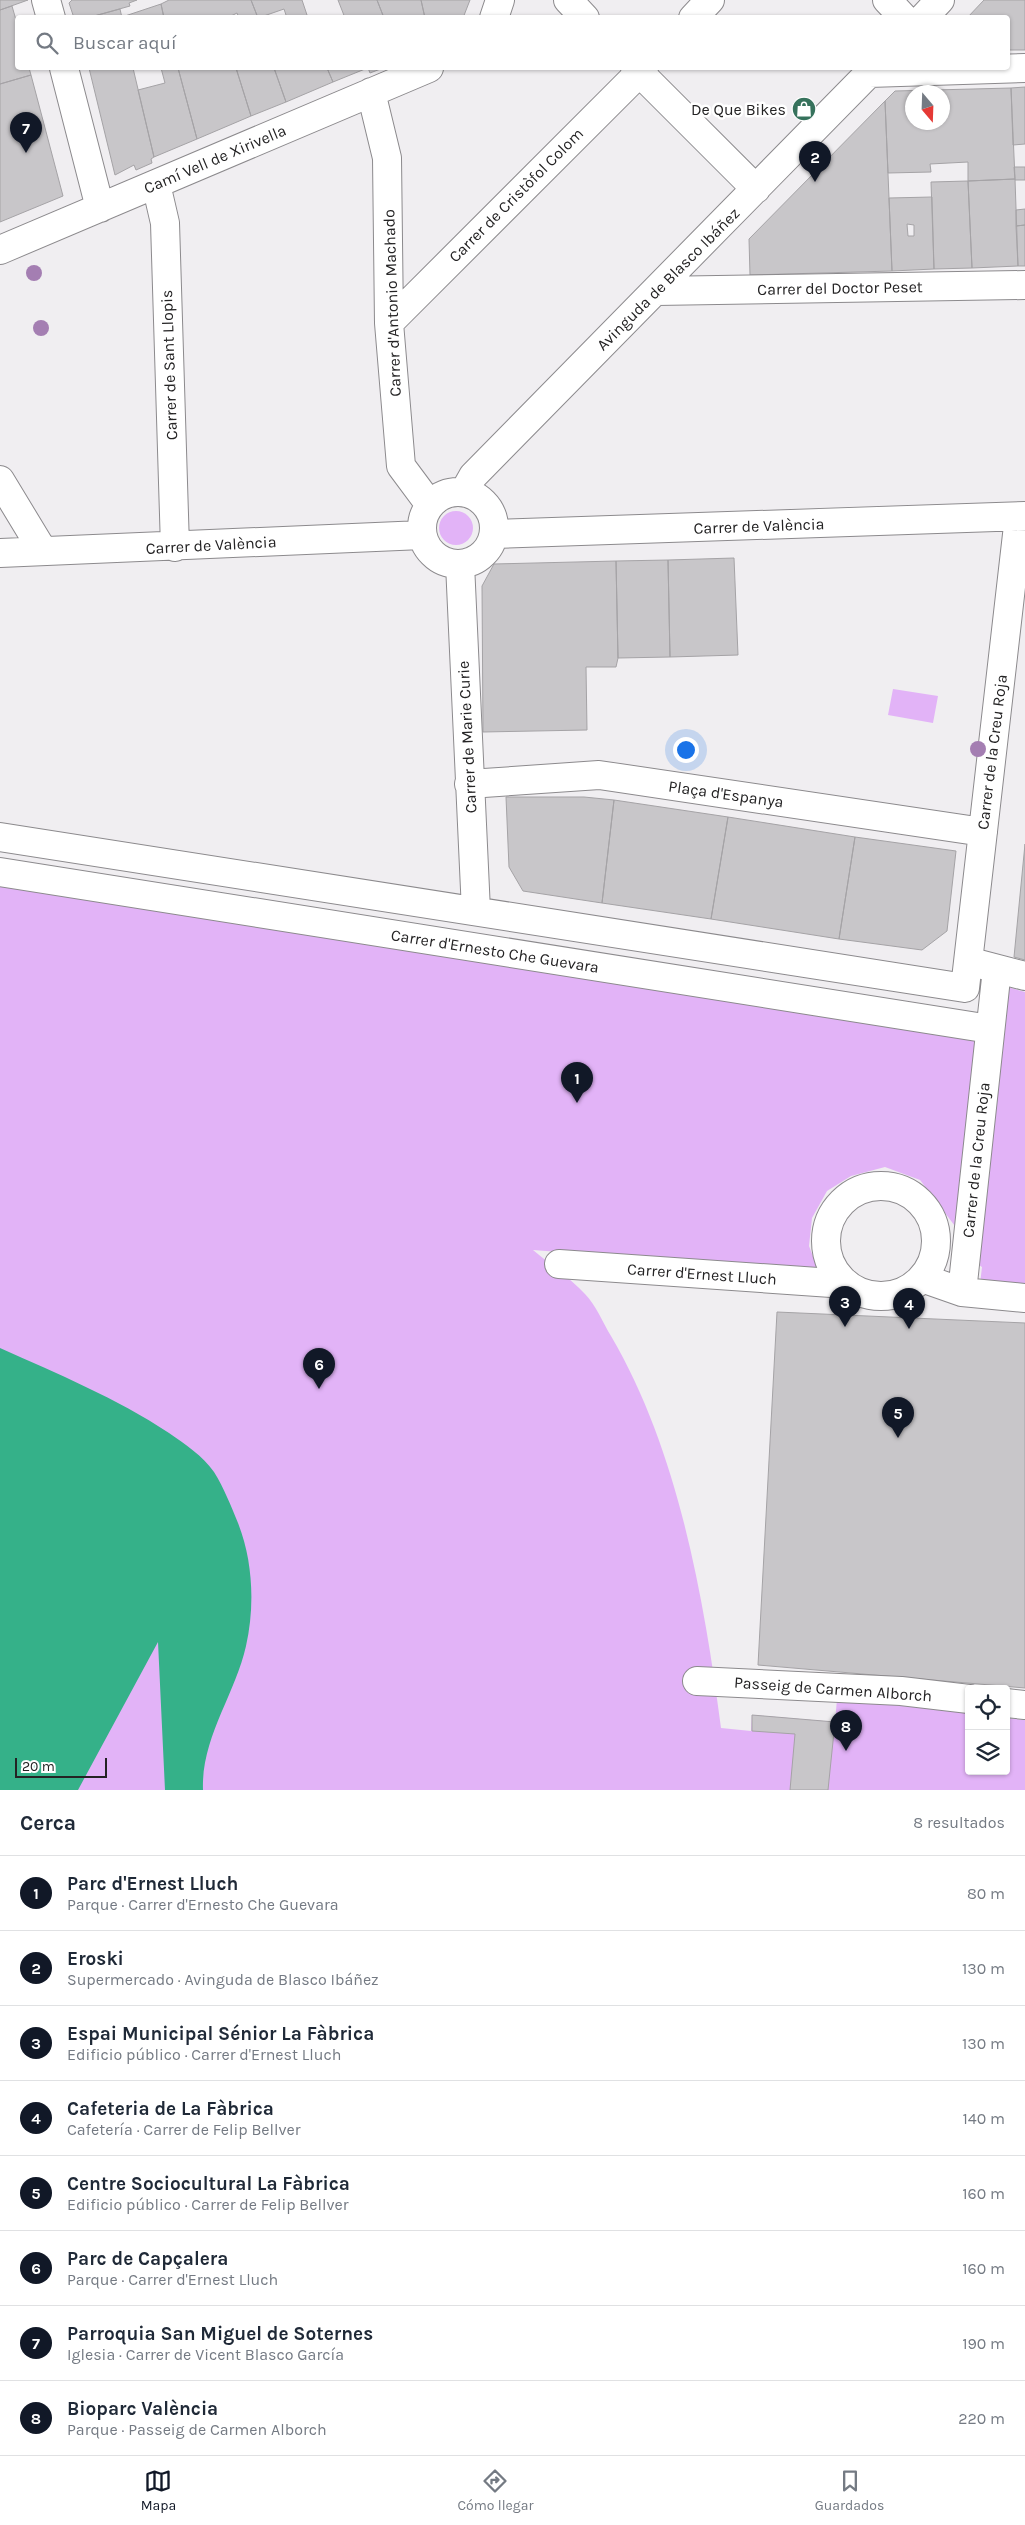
<!DOCTYPE html>
<html lang="es">
<head>
<meta charset="utf-8">
<style>
	body { margin:0; font-family:Karla,sans-serif; background:#f2f2f3; color:#1f2937 }
	.controls { position:absolute; right:15px; bottom:15px; display:grid; overflow:hidden; border-radius:5px; box-shadow:0 1px 4px #0004 }
	.controls button { width:45px; height:45px; display:grid; place-items:center; padding:0; border:0; border-bottom:1px solid #e0e1e3; background:#fff; color:#1f2937; font:25px sans-serif }
	.compass { position:absolute; left:905px; top:85px; width:45px; height:45px; border-radius:50%; background:#fff; box-shadow:0 1px 4px #0004; rotate:161deg }
	.scale { position:absolute; left:15px; bottom:12px; width:92px; box-sizing:border-box; padding-left:5px; border:2px solid #242324; border-top:0; font-size:14px; line-height:18px; white-space:nowrap; color:#242324; -webkit-text-stroke:4px #fff; paint-order:stroke }
	.you { position:absolute; left:685px; top:749px; width:18px; height:18px; margin:-12px; border:4px solid #fff; border-radius:50%; background:#1a73e8; box-shadow:0 0 0 8px #1a73e833 }
	.badge { display:grid; place-items:center; width:32px; height:32px; border-radius:50%; background:#111827; color:#fff; font-size:16px; font-weight:700 }
	.pin { position:absolute; translate:-50% -41px; filter:drop-shadow(0 1px 2px #0008) }
	.pin::after { content:''; position:absolute; top:26px; width:18px; height:15px; background:inherit; clip-path:polygon(0 0,100% 0,50% 100%) }
	.list { margin:0; padding:0; list-style:none }
	h2 { display:flex; justify-content:space-between; align-items:center; height:65px; margin:0; padding:0 20px; font-size:21px }
	h2 small { font-size:16px; font-weight:400; color:#747a83 }
	.list li { display:grid; grid-template-columns:32px 1fr auto; gap:15px; align-items:center; box-sizing:border-box; height:75px; padding:0 20px; border-top:1px solid #e0e1e3 }
	.list b { display:block; font-size:19px; white-space:nowrap }
	.list p { margin:0; font-size:16px; white-space:nowrap; color:#747a83 }
	.list em { font-size:16px; font-style:normal; color:#747a83 }
	.icon { flex:none; width:28px; height:28px; fill:none; stroke:currentColor; stroke-width:2; stroke-linecap:round; stroke-linejoin:round }
	.map { position:relative; flex:none; width:1025px; height:1790px; overflow:hidden }
	.search { position:absolute; background:#fff; box-shadow:0 1px 4px #0004; left:15px; right:15px; top:15px; height:55px; display:flex; align-items:center; gap:12px; box-sizing:border-box; padding:0 18px; border-radius:5px; color:#747a83; font-size:19px }
	.sheet { height:665px; background:#fff }
	nav { display:flex; justify-content:space-around; align-items:center; box-sizing:border-box; height:70px; border-top:1px solid #e0e1e3; background:#fff; font-size:14px; color:#747a83 }
	nav a { display:grid; justify-items:center; gap:2px }
	nav .on { color:#111827 }
	.map>svg:first-child { display:block }
	.green { fill:#e2b3f7 }
	.water { fill:#35b189 }
	.building { fill:#c8c6c9; stroke:#a5a3a6; fill-rule:evenodd }
	.lines { fill:none; stroke-linecap:round; stroke-linejoin:round }
	.minor-casing { stroke:#8c8a8d; stroke-width:30 }
	.minor { stroke:#fff; stroke-width:28 }
	.tree { fill:#a47eb2 }
	.labels { text-anchor:middle; dominant-baseline:central; stroke-width:5; stroke-linejoin:round; paint-order:stroke }
	.poi-label { font-size:16px; fill:#242324; stroke:#fff; text-anchor:end }
	.street-label { font-size:16px; fill:#242324; stroke:#fff }
</style>
</head>
<body>
<div class="map">
<svg width="1025" height="1790" viewBox="0 0 1025 1790">
	<rect width="100%" height="100%" fill="#f0eef1"/>
	<path class="green" d="M439 528a17 17 0 1 1 34 0a17 17 0 1 1-34 0Z
		M893 689 938 696 933 723 888 715Z
		M0 881 981 1037 961 1234 920 1180 885 1167 851 1176 827 1191 812 1218 809 1246 819 1272 533 1250C550 1264 570 1278 585 1294 596 1305 603 1323 611 1336 678 1450 704 1598 721 1728L751 1731 752 1715 835 1722 837 1699 969 1713V1771H1006V1718L1025 1720V1790H0Z
		M1004 986 1025 992V1288L980 1284 982 1267 977 1264Z"/>
	<path class="water" d="M0 1348C58 1374 116 1398 169 1433 185 1444 203 1456 214 1472 224 1488 231 1506 238 1523 253 1561 255 1606 246 1646 235 1695 201 1738 203 1790H165L158 1642 78 1790H0Z"/>
	<path class="building" d="M0 0H28L0 10Z
		M72 0H137L129 3 130 6 87 18H74L69 3Z
		M169 0H251L258 18H239L237 13 227 18H164L161 4Z
		M251 0H302L308 18H287L284 9 258 18Z
		M338 0H377L384 18H345Z
		M377 0H421L425 18H384Z
		M421 0H470L463 18H425Z
		M984 0H1025V50H1008V18H967Z
		M161 4 164 18H122V17Z
		M12 6 18 27V68H29L31 75 0 84V10Z
		M120 9 122 18H87Z
		M89 68H133L154 157 151 159 152 163 136 170 134 165 115 175Z
		M161 68H178L197 139 154 157 138 90 165 83Z
		M178 68H236L251 116 197 139Z
		M236 68H274L286 102 251 116Z
		M274 68H327L333 82 286 102Z
		M327 68H364L365 69 333 82Z
		M364 68H383L370 73 368 68Z
		M31 75 63 196 0 222V84Z
		M1025 87V144L1013 145 1011 88Z
		M1011 88 1015 179 968 181V162L930 164 931 172 888 173 885 101 895 91ZM912 92H942V122H912Z
		M885 101 892 271 750 275 749 239Z
		M1014 167H1025V180H1015Z
		M1015 179 1018 266 972 268 968 181Z
		M968 181 972 268 934 269 931 182Z
		M932 197 934 269 892 271 889 198ZM907 224 914 225V236H908Z
		M1025 209V225L1016 226V210Z
		M1025 225V266H1018L1016 226Z
		M734 558 738 655 670 657 668 560Z
		M668 560 670 657 618 658 616 561Z
		M616 561 618 658 616 667H586L587 730 483 732 482 586 494 564Z
		M506 797H584L614 800 602 903 523 891 509 867Z
		M614 800 728 817 711 919 602 903Z
		M728 817 855 837 839 939 711 919Z
		M855 837 956 851 947 931 922 950 839 939Z
		M1025 844V960L1014 957Z
		M777 1312 1025 1323V1688L758 1665Z
		M752 1715 835 1722 828 1790H790L795 1734 752 1731Z"/>
	<g class="lines">
		<g class="minor-casing">
			<path id="minor" d="M46 0 51 18
				M568 0 585 18
				M887 0 904 18
				M494 18 500 0
				M693 18 710 0
				M923 18 940 0
				M64 68 100 208
				M635 68 756 189
				M869 73 1025 68
				M371 92 387 158 389 323 401 466 430 505
				M156 184 165 223 175 547
				M0 250 429 68
				M656 291 1025 285
				M389 323 644 68
				M0 480 43 551
				M464 492 473 476 874 68
				M422 528a36 36 0 1 1 72 0a36 36 0 1 1-72 0Z
				M494 534 1025 516
				M0 553 422 535
				M460 564 476 911
				M469 784 599 775 983 832
				M0 837 965 988 1019 517
				M0 872 990 1029
				M979 964 1025 976
				M826 1241a55 55 0 1 1 110 0a55 55 0 1 1-110 0Z
				M559 1264 846 1284
				M922 1278 962 1292 1025 1298
				M962 1292 997 969
				M697 1681 901 1691 969 1699
				M1006 1703 1025 1705"/>
		</g>
		<use href="#minor" class="minor"/>
	</g>
	<g class="tree">
		<circle cx="34" cy="273" r="8"/>
		<circle cx="41" cy="328" r="8"/>
		<circle cx="978" cy="749" r="8"/>
	</g>
	<defs>
		<g id="shop-disc" transform="scale(1.25)"><circle r="9.5" fill="#36725c" stroke="#fff"/><path d="M-5-2.5h2.3a2.7 3.5 0 0 1 5.4 0H5L5.5 6h-11ZM-1.5-2.5h3a1.5 2.3 0 0 0-3 0Z" fill="#fff"/></g>
	</defs>
	<g fill-rule="evenodd">
		<use href="#shop-disc" x="804" y="109"/>
	</g>
	<g class="labels">
		<g class="poi-label">
			<text x="786" y="109">De Que Bikes</text>
		</g>
		<g class="street-label">
			<text transform="translate(215 159) rotate(-23)">Camí Vell de Xirivella</text>
			<text transform="translate(516 195) rotate(-45)">Carrer de Cristòfol Colom</text>
			<text transform="translate(668 279) rotate(-45)">Avinguda de Blasco Ibáñez</text>
			<text transform="translate(840 288) rotate(-1)">Carrer del Doctor Peset</text>
			<text transform="translate(392 303) rotate(-92)">Carrer d'Antonio Machado</text>
			<text transform="translate(169 365) rotate(-92)">Carrer de Sant Llopis</text>
			<text transform="translate(759 526) rotate(-2)">Carrer de València</text>
			<text transform="translate(211 545) rotate(-3)">Carrer de València</text>
			<text transform="translate(467 737) rotate(-93)">Carrer de Marie Curie</text>
			<text transform="translate(992 752) rotate(-83)">Carrer de la Creu Roja</text>
			<text transform="translate(726 794) rotate(8)">Plaça d'Espanya</text>
			<text transform="translate(495 951) rotate(9)">Carrer d'Ernesto Che Guevara</text>
			<text transform="translate(976 1160) rotate(-84)">Carrer de la Creu Roja</text>
			<text transform="translate(702 1274) rotate(4)">Carrer d'Ernest Lluch</text>
			<text transform="translate(833 1689) rotate(4)">Passeig de Carmen Alborch</text>
		</g>
	</g>
</svg>
<div class="controls">
<button><svg class="icon" aria-label="locate" viewBox="0 0 24 24"><circle cx="12" cy="12" r="6"/><path d="M12 2v4M12 18v4M2 12h4M18 12h4"/></svg></button>
<button><svg class="icon" aria-label="layers" viewBox="0 0 24 24"><path d="M12 4l9 5-9 5-9-5zM3 14l9 5 9-5"/></svg></button>
</div>
<svg class="compass" viewBox="-18 -18 36 36"><path d="M0-13l5 13h-10z" fill="#e53935"/><path d="M0 13l5-13h-10z" fill="#747a83"/></svg>
<div class="scale">20 m</div>
<div class="you"></div>
<div class="pin badge" style="left:577px;top:1103px">1</div>
<div class="pin badge" style="left:815px;top:182px">2</div>
<div class="pin badge" style="left:845px;top:1327px">3</div>
<div class="pin badge" style="left:909px;top:1329px">4</div>
<div class="pin badge" style="left:898px;top:1438px">5</div>
<div class="pin badge" style="left:319px;top:1389px">6</div>
<div class="pin badge" style="left:26px;top:153px">7</div>
<div class="pin badge" style="left:846px;top:1751px">8</div>
<div class="search"><svg class="icon" aria-label="search" viewBox="0 0 24 24"><circle cx="10" cy="10" r="6"/><path d="M15 15l6 6"/></svg>Buscar aquí</div>
</div>
<section class="sheet">
<h2>Cerca<small>8 resultados</small></h2>
<ul class="list">
<li><span class="badge">1</span><div><b>Parc d'Ernest Lluch</b><p>Parque · Carrer d'Ernesto Che Guevara</p></div><em>80 m</em></li>
<li><span class="badge">2</span><div><b>Eroski</b><p>Supermercado · Avinguda de Blasco Ibáñez</p></div><em>130 m</em></li>
<li><span class="badge">3</span><div><b>Espai Municipal Sénior La Fàbrica</b><p>Edificio público · Carrer d'Ernest Lluch</p></div><em>130 m</em></li>
<li><span class="badge">4</span><div><b>Cafeteria de La Fàbrica</b><p>Cafetería · Carrer de Felip Bellver</p></div><em>140 m</em></li>
<li><span class="badge">5</span><div><b>Centre Sociocultural La Fàbrica</b><p>Edificio público · Carrer de Felip Bellver</p></div><em>160 m</em></li>
<li><span class="badge">6</span><div><b>Parc de Capçalera</b><p>Parque · Carrer d'Ernest Lluch</p></div><em>160 m</em></li>
<li><span class="badge">7</span><div><b>Parroquia San Miguel de Soternes</b><p>Iglesia · Carrer de Vicent Blasco García</p></div><em>190 m</em></li>
<li><span class="badge">8</span><div><b>Bioparc València</b><p>Parque · Passeig de Carmen Alborch</p></div><em>220 m</em></li>
</ul>
</section>
<nav>
<a class="on"><svg class="icon" aria-label="map" viewBox="0 0 24 24"><path d="M3 6l6-2 6 2 6-2v14l-6 2-6-2-6 2zM9 4v14M15 6v14"/></svg>Mapa</a>
<a><svg class="icon" aria-label="directions" viewBox="0 0 24 24"><path d="M12 3l9 9-9 9-9-9zM9 14v-3h6M13 9l2 2-2 2"/></svg>Cómo llegar</a>
<a><svg class="icon" aria-label="saved" viewBox="0 0 24 24"><path d="M7 4h10v16l-5-4-5 4z"/></svg>Guardados</a>
</nav>
</body>
</html>
